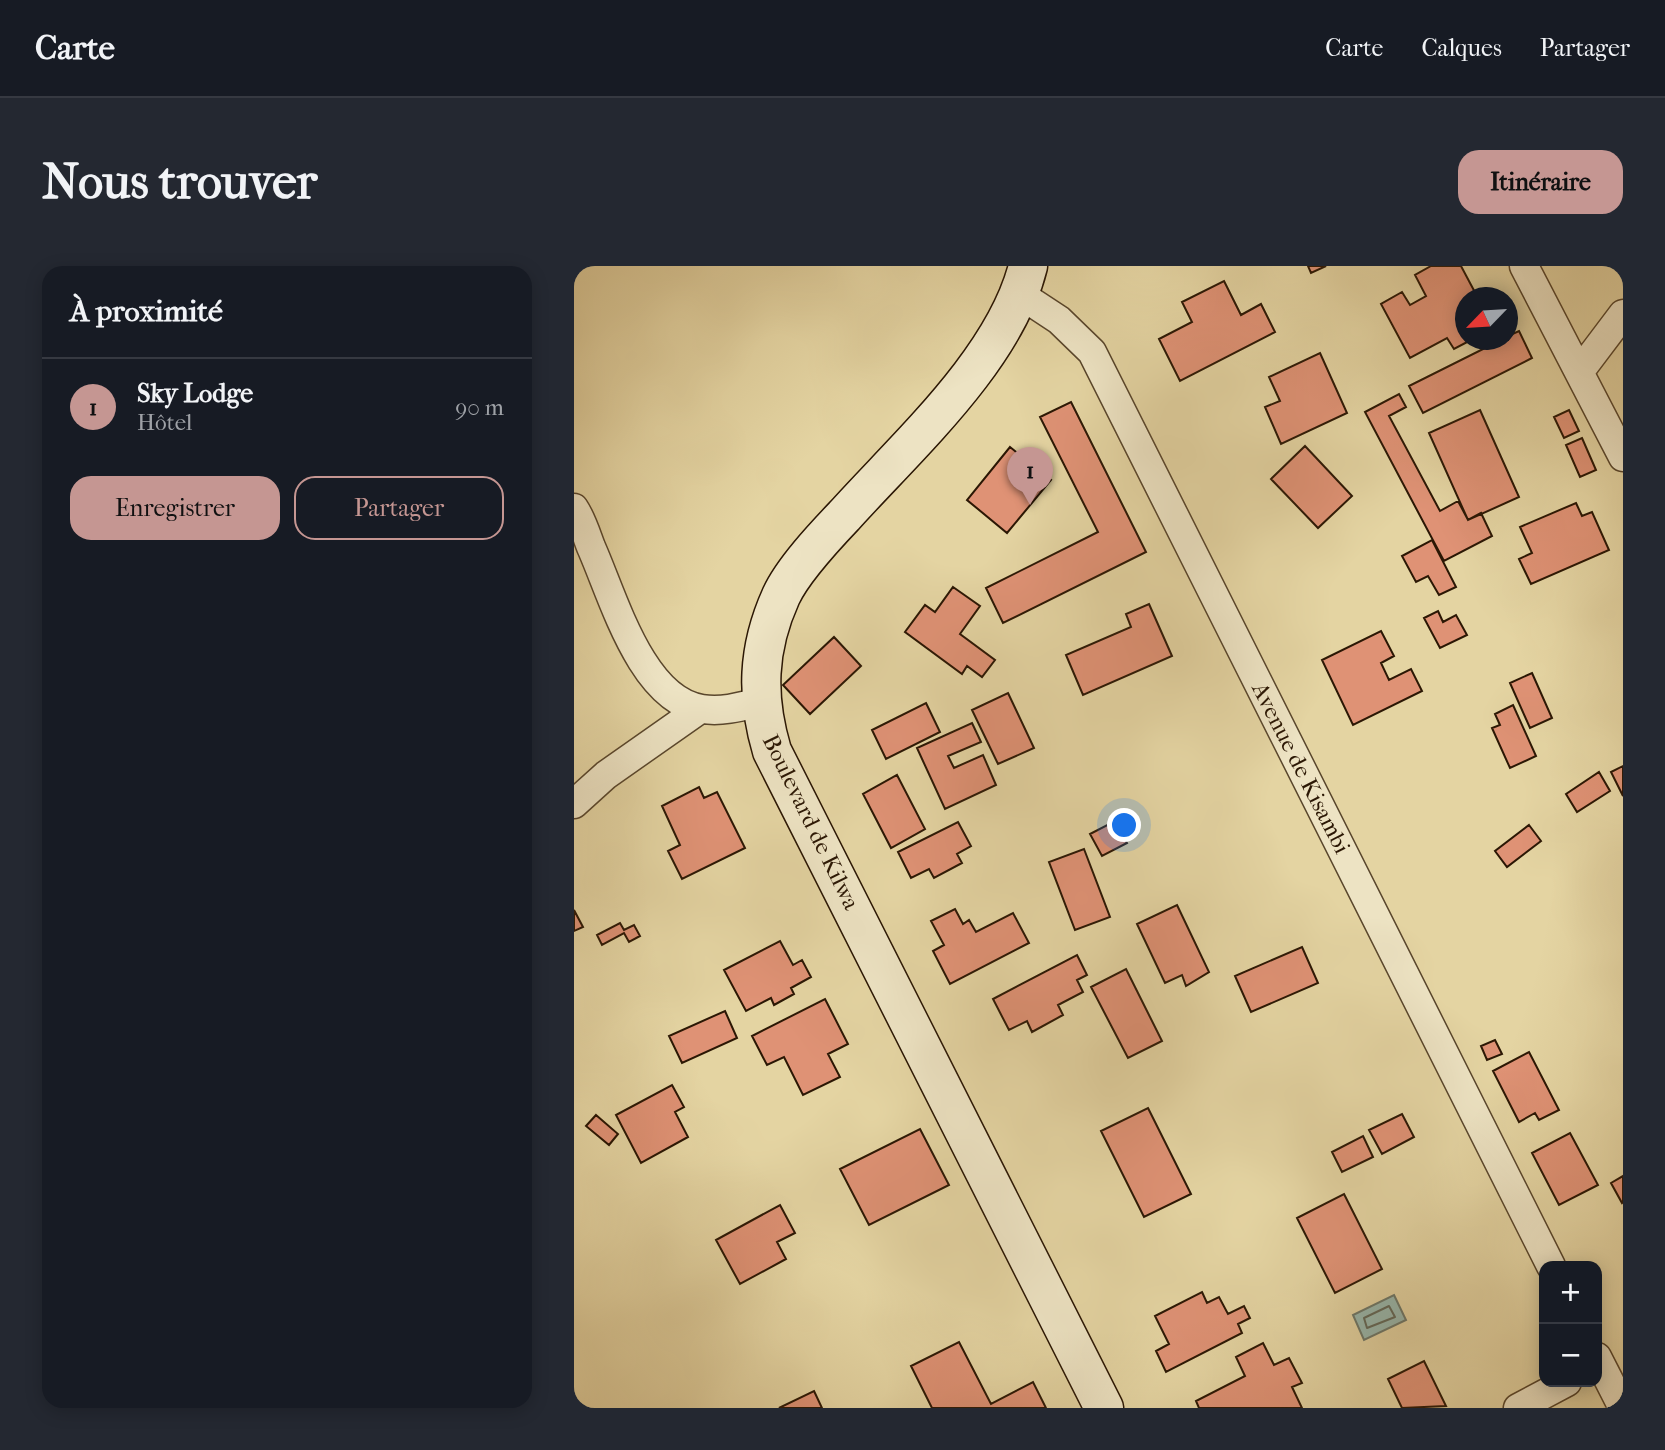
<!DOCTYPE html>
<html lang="fr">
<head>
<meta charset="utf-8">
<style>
	body { margin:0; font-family:"IM FELL French Canon",serif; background:#242831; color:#f1f3f6 }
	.controls { position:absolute; right:21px; bottom:21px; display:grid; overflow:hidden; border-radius:14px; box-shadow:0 4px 18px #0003 }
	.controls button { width:63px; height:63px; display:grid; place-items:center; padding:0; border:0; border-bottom:2px solid #363941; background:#171b24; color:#f1f3f6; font:35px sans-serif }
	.compass { position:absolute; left:881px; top:21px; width:63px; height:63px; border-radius:50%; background:#171b24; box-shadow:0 4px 18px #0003; rotate:245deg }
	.you { position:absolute; left:551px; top:560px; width:24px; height:24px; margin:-18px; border:5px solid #fff; border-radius:50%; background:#1a73e8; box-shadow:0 0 0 10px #1a73e833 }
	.badge { display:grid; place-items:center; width:46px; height:46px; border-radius:50%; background:#c59692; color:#111; font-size:23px; font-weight:700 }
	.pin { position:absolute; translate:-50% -58px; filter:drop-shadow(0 2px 4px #0008) }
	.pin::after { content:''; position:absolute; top:37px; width:24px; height:21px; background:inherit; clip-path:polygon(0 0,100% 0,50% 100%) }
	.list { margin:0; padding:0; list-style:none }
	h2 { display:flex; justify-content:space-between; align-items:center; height:91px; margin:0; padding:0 28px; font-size:30px }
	h2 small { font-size:23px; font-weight:400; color:#9ea1a6 }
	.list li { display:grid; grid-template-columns:46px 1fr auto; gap:21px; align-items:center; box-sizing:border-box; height:98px; padding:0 28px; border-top:2px solid #363941 }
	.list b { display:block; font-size:26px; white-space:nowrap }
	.list p { margin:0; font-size:23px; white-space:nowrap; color:#9ea1a6 }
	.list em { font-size:23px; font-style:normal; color:#9ea1a6 }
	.actions { display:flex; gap:14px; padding:21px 28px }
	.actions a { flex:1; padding:16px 0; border:2px solid #c59692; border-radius:21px; text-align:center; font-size:24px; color:#c59692 }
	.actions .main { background:#c59692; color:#111 }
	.map { position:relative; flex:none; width:1049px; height:1142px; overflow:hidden; border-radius:21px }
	header { display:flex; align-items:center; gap:42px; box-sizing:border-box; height:98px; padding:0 35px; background:#171b24; border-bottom:2px solid #363941 }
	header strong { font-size:33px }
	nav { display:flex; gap:38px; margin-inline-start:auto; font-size:24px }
	.intro { display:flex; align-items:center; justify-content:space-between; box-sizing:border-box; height:168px; padding:0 42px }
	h1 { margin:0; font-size:49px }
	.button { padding:18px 32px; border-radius:21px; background:#c59692; color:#111; font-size:24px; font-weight:700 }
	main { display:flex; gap:42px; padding:0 42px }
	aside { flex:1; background:#171b24; border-radius:21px; box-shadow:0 4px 18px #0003 }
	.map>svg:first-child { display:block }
	.water { fill:#97b7ad; stroke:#6c7769; stroke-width:2 }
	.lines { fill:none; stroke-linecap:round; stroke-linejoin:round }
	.shore { stroke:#616758; stroke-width:2 }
	.building { fill:#df9275; stroke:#2b1704; stroke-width:2 }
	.street-casing { stroke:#59462c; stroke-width:31 }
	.secondary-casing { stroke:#2b1704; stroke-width:41 }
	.street { stroke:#ede3c3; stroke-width:28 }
	.secondary { stroke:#ede3c3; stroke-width:38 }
	.labels { text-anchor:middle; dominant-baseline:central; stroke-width:7; stroke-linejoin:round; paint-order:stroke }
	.street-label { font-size:23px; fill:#2b1704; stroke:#ede3c3 }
</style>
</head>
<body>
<header>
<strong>Carte</strong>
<nav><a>Carte</a><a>Calques</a><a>Partager</a></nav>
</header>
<div class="intro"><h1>Nous trouver</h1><a class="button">Itinéraire</a></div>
<main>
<aside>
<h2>À proximité<small></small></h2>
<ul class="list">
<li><span class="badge">1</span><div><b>Sky Lodge</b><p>Hôtel</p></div><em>90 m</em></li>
</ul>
<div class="actions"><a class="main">Enregistrer</a><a>Partager</a></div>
</aside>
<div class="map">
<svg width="1049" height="1142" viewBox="0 0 1049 1142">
	<rect width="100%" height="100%" fill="#e4d4a2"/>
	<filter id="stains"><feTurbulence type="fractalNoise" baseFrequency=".00286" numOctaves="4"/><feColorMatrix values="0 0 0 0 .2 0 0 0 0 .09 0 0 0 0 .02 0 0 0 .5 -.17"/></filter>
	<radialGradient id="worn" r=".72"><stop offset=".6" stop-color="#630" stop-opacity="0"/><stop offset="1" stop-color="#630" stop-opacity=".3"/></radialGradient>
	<path class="water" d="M820 1029 832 1054 790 1074 779 1049Z"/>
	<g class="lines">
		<path class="shore" d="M815 1040 821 1051 793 1062 790 1052Z"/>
	</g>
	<path class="building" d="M734 0H752L737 7Z
		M857 0H887L904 32H892V74H897L880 83 873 72 836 92 807 38 828 26 836 39 852 30 841 9Z
		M650 15 667 49 687 38 701 66 606 115 585 73 618 56 608 36Z
		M945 65 958 92 849 147 835 120 927 74H934V70Z
		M746 87 773 147 707 178 691 141 706 135 695 111Z
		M825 128 832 141 815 150 866 245 884 235 894 254 907 247 918 270 870 295 791 146Z
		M497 136 572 286 429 357 412 322 524 266 466 151Z
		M906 144 945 231 894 254 855 167Z
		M995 144 1005 165 990 172 980 151Z
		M1008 172 1022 204 1006 211 992 179Z
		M731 180 778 230 744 262 697 213Z
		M436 181 477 214 433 267 393 234Z
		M1002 237 1008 250 1018 246 1035 284 957 318 945 293 958 287 946 261Z
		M858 274 882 321 865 329 854 310 842 316 828 290Z
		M379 321 406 340 386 368 421 394 408 411 393 400 388 408 331 366 351 339 361 346Z
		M575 338 598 390 509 429 492 389 557 361 552 348Z
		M864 345 869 356 882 349 893 369 866 382 850 352Z
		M807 365 820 390 807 397 815 414 837 403 848 425 779 459 748 394Z
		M260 371 287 400 236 448 209 419Z
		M958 407 978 452 956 462 936 417Z
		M434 427 460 482 424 498 398 444Z
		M352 437 366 466 312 493 298 464Z
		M939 439 962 490 936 502 918 462 926 459 921 448Z
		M398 457 407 476 374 490 380 502 409 489 422 519 371 543 343 482Z
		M1049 500V530L1037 506Z
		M1025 506 1036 525 1003 546 992 528Z
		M323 509 351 563 317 582 289 528Z
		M125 521 130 532 143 526 171 582 108 613 94 585 106 579 88 540Z
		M541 555 553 577 528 590 516 568Z
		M384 556 397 580 383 588 388 597 360 612 355 603 337 612 324 586Z
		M955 559 967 575 933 601 921 585Z
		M510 583 536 651 501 664 475 596Z
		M603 639 635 706 612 720 608 709 591 717 563 658Z
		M381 643 389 658 395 654 402 666 439 647 455 677 376 718 359 685 370 679 357 655Z
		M0 644 9 661 0 665Z
		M46 657 50 664 60 659 66 670 55 676 50 667 28 679 23 669Z
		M206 675 219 699 228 694 237 711 217 722 220 728 200 739 197 732 172 745 150 704Z
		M728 681 744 717 677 746 661 710Z
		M503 689 513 709 503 714 509 726 484 739 489 749 458 766 453 755 435 764 419 733Z
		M552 703 588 775 554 792 517 721Z
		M251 733 274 778 254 788 266 811 229 829 210 791 193 799 178 770Z
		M151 745 163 772 108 797 95 770Z
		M921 774 928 788 913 794 907 780Z
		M955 786 985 844 965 854 961 847 945 856 919 805Z
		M98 819 110 841 101 846 114 871 67 897 42 849Z
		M574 842 617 928 570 951 527 865Z
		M828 848 840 871 808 888 795 864Z
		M22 849 44 868 35 879 12 860Z
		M346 863 375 919 295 959 266 903Z
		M996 867 1024 919 985 939 958 887Z
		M789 870 799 891 768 906 758 886Z
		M1049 910V936L1048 937 1037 917Z
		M770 928 808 1003 761 1027 723 952Z
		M206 939 221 967 203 976 212 993 166 1018 142 974Z
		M628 1026 633 1037 645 1031 654 1048 670 1040 676 1052 664 1058 668 1067 592 1106 582 1085 595 1078 581 1050Z
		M385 1076 417 1138 459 1116 472 1142H358L337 1100Z
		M689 1077 700 1099 715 1092 728 1117 718 1121 728 1142H625L622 1135 671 1110 662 1091Z
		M850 1095 872 1140 828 1142 814 1113Z
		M240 1125 248 1142H205Z"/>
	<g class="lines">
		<g class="street-casing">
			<path id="street" d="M950 0 1049 191
				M447 29 485 54 518 86 977 1000
				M1006 105 1049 48
				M0 242C8 254 12 268 17 281 39 330 67 434 128 443 148 446 166 441 186 436
				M0 538 32 509 126 443
				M1023 1091 1049 1142
				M944 1142 993 1116"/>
		</g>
		<g class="secondary-casing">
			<path id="secondary" d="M454 0C431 93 333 180 270 250 250 271 219 304 207 330 183 383 182 431 198 485L530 1142"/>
		</g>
		<use href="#street" class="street"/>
		<use href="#secondary" class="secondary"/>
	</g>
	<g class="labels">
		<g class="street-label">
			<text transform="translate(727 502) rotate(63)">Avenue de Kisambi</text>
			<text transform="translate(237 556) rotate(64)">Boulevard de Kilwa</text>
		</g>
	</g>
	<rect width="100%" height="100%" filter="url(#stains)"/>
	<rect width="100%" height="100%" fill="url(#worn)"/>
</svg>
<div class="controls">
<button>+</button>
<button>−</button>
</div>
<svg class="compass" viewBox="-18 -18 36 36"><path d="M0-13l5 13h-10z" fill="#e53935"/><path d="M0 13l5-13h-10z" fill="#9ea1a6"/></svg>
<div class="you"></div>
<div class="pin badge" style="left:456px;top:239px">1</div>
</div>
</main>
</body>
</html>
